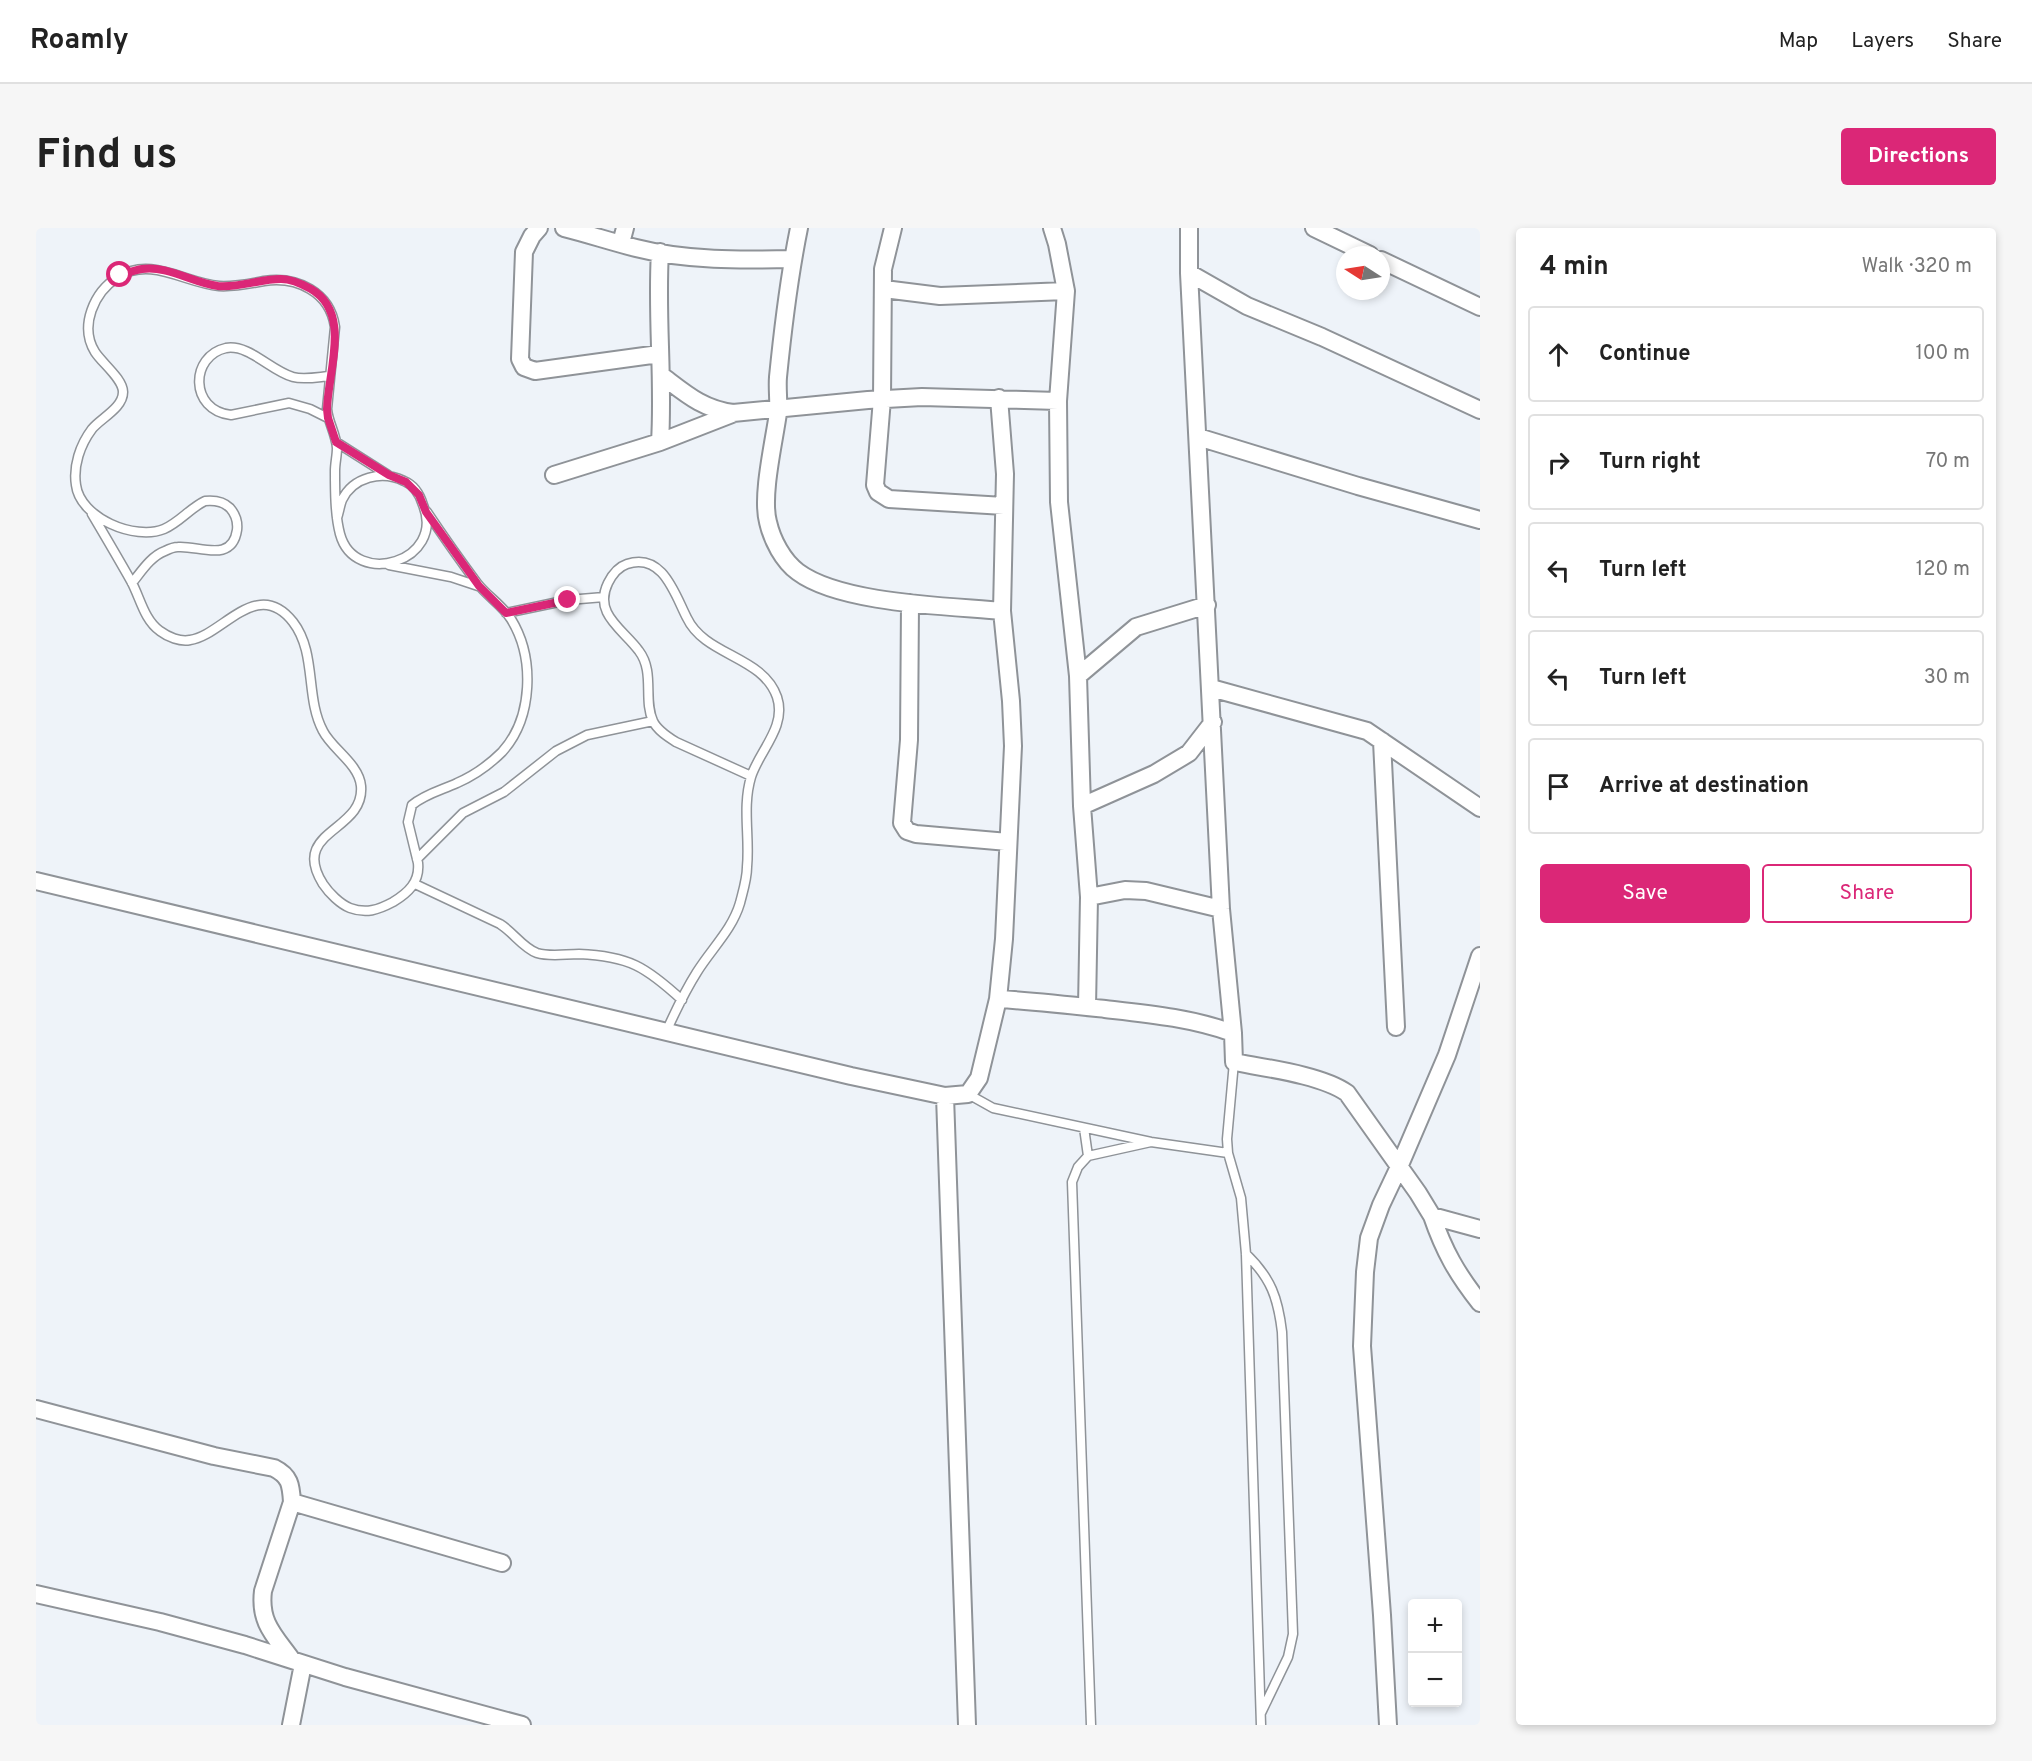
<!DOCTYPE html>
<html lang="en">
<head>
<meta charset="utf-8">
<style>
	body { margin:0; font-family:Overpass,sans-serif; background:#f6f6f6; color:#222 }
	.controls { position:absolute; right:18px; bottom:18px; display:grid; overflow:hidden; border-radius:6px; box-shadow:0 3px 9px #0003 }
	.controls button { width:54px; height:54px; display:grid; place-items:center; padding:0; border:0; border-bottom:2px solid #e0e0e0; background:#fff; color:#222; font:30px sans-serif }
	.compass { position:absolute; left:1300px; top:18px; width:54px; height:54px; border-radius:50%; background:#fff; box-shadow:0 3px 9px #0003; rotate:282deg }
	.stop { position:absolute; width:18px; height:18px; margin:-14px; border:4px solid #db2777; border-radius:50%; background:#fff }
	.stop.end { background:#db2777; border-color:#fff; box-shadow:0 2px 6px #0008 }
	.list { margin:0; padding:0; list-style:none }
	h2 { display:flex; justify-content:space-between; align-items:center; height:78px; margin:0; padding:0 24px; font-size:26px }
	h2 small { font-size:20px; font-weight:400; color:#767676 }
	.list li { display:grid; grid-template-columns:39px 1fr auto; gap:18px; align-items:center; box-sizing:border-box; height:96px; margin:0 12px 12px; padding:0 12px; border:2px solid #e0e0e0; border-radius:6px }
	.list b { display:block; font-size:22px; white-space:nowrap }
	.list em { font-size:20px; font-style:normal; color:#767676 }
	.actions { display:flex; gap:12px; padding:18px 24px }
	.actions a { flex:1; padding:14px 0; border:2px solid #db2777; border-radius:6px; text-align:center; font-size:21px; color:#db2777 }
	.actions .main { background:#db2777; color:#fff }
	.icon { flex:none; width:33px; height:33px; fill:none; stroke:currentColor; stroke-width:2; stroke-linecap:round; stroke-linejoin:round }
	.map { position:relative; flex:none; width:1444px; height:1497px; overflow:hidden; border-radius:6px }
	header { display:flex; align-items:center; gap:36px; box-sizing:border-box; height:84px; padding:0 30px; background:#fff; border-bottom:2px solid #e0e0e0 }
	header strong { font-size:28px }
	nav { display:flex; gap:33px; margin-inline-start:auto; font-size:21px }
	.intro { display:flex; align-items:center; justify-content:space-between; box-sizing:border-box; height:144px; padding:0 36px }
	h1 { margin:0; font-size:42px }
	.button { padding:15px 27px; border-radius:6px; background:#db2777; color:#fff; font-size:21px; font-weight:700 }
	main { display:flex; gap:36px; padding:0 36px }
	aside { flex:1; background:#fff; border-radius:6px; box-shadow:0 3px 9px #0003 }
	.map>svg:first-child { display:block }
	.lines { fill:none; stroke-linecap:round; stroke-linejoin:round }
	.lane-casing { stroke:#8f9398; stroke-width:11 }
	.street-casing { stroke:#8f9398; stroke-width:20 }
	.lane { stroke:#fff; stroke-width:8 }
	.street { stroke:#fff; stroke-width:16 }
	.route { stroke:#db2777; stroke-width:8 }
</style>
</head>
<body>
<header>
<strong>Roamly</strong>
<nav><a>Map</a><a>Layers</a><a>Share</a></nav>
</header>
<div class="intro"><h1>Find us</h1><a class="button">Directions</a></div>
<main>
<div class="map">
<svg width="1444" height="1497" viewBox="0 0 1444 1497">
	<rect width="100%" height="100%" fill="#eef3f9"/>
	<g class="lines">
		<g class="lane-casing">
			<path id="lane" d="M292 190 274 181 253 175 195 187C153 182 154 128 190 120 213 116 235 143 257 149 268 152 282 149 294 148
				M300 214 352 247
				M56 286C69 308 82 330 95 353 104 369 108 392 124 403 132 409 144 414 154 412 186 408 221 348 257 394 281 425 269 470 287 503 296 521 323 536 325 558 329 604 253 602 287 656 293 665 304 676 314 680 330 686 342 682 357 674 372 665 384 654 382 635L372 594 376 577C389 566 406 562 421 555 437 548 453 537 466 524 497 490 499 430 475 391 466 377 451 368 441 355 424 332 407 308 391 284
				M353 337 415 349 442 358
				M96 355C105 344 115 328 129 323 133 321 138 319 142 319 162 317 196 336 201 302 202 294 200 287 194 280 187 273 179 272 169 273 154 280 144 294 128 301 99 313 44 290 40 257 37 238 44 217 56 201 65 190 87 180 87 164 87 151 66 135 59 124 43 98 58 64 82 49 115 28 149 55 183 58 198 59 213 56 228 53 261 48 294 64 299 99L291 181C292 194 300 206 301 220 301 228 299 235 299 243 299 263 299 287 304 306 319 361 410 333 387 277 384 267 378 257 368 253 346 242 317 249 306 272 304 277 303 284 301 290
				M470 385 532 372 568 369
				M381 631 427 585 468 564 520 523 551 507 617 493
				M379 656 464 696C477 704 487 720 501 725 514 729 529 726 543 726 593 728 610 739 646 772
				M630 804C639 784 649 763 661 744 676 720 696 702 704 675 707 663 711 651 711 639 714 609 706 579 715 549 723 523 751 499 741 469 727 428 669 428 651 390 639 367 627 324 591 336 582 339 576 347 572 355 557 386 587 401 603 423 619 444 607 472 617 493 621 502 632 509 640 514L715 548
				M1198 834 1191 911 1192 925 1205 970 1210 1026 1225 1497
				M932 866 957 880 1115 914 1192 925
				M1048 900 1052 928
				M1210 1026C1235 1050 1242 1070 1246 1104L1257 1406 1252 1429 1225 1485
				M1055 1497 1036 954 1042 939 1052 928 1115 914"/>
		</g>
		<g class="street-casing">
			<path id="street" d="M503 0 496 8 488 24 484 131 488 139 499 143 623 126
				M528 0C552 6 576 14 600 20 651 33 704 32 757 31
				M763 0C753 49 747 99 742 149 741 161 743 173 742 185 738 214 725 268 732 294 736 312 747 333 762 344 805 376 913 378 966 383
				M857 0 847 41 846 171 839 257 842 264 853 271 968 278
				M1016 0 1021 16 1030 63 1022 173 1023 274 1042 448 1046 578 1053 669 1051 779
				M1153 0V45L1185 681 1197 805
				M1278 0 1334 27
				M585 15 589 0
				M624 24C620 87 628 151 624 214
				M1345 32 1444 79
				M1153 45 1211 78 1286 109 1444 182
				M848 61 904 68 1030 63
				M625 147C649 165 666 181 697 185L832 172 886 169 1022 173
				M1162 209 1322 258 1444 292
				M518 247 624 214 696 186
				M874 375 873 512 866 595 871 603 880 606 972 614
				M1042 448 1100 399 1171 377
				M1175 460 1331 503 1444 580
				M1346 513 1360 799
				M1046 578 1118 546 1153 525 1177 494
				M0 653 815 848 909 868 932 866 943 850 962 771C998 773 1033 777 1069 781 1113 786 1155 790 1197 805L1198 834C1229 840 1286 847 1311 865L1382 965 1396 988 1444 1001
				M1053 669 1089 662 1110 663 1185 681
				M962 771 968 711 977 518 975 473 966 383 969 246 963 170
				M909 868 931 1497
				M1396 988C1408 1023 1421 1046 1444 1075
				M0 1181 178 1228 238 1240C254 1248 255 1257 256 1274L466 1335
				M0 1366 124 1394 209 1417 309 1449 486 1497
				M256 1432C239 1408 223 1395 227 1363L256 1274
				M255 1497 267 1436
				M1352 1497 1346 1387 1326 1118 1329 1044 1333 1010 1345 977 1363 939 1411 827 1444 728"/>
		</g>
		<use href="#lane" class="lane"/>
		<use href="#street" class="street"/>
	</g>
	<g class="lines">
		<path class="route" d="M84 47C91 45 99 42 106 41 131 37 157 55 182 58 203 60 224 51 245 51 256 51 266 56 275 61 316 85 292 143 291 181L292 190 300 214 353 247 370 254 383 267 390 284 443 358 470 385 532 372"/>
	</g>
</svg>
<div class="controls">
<button>+</button>
<button>−</button>
</div>
<svg class="compass" viewBox="-18 -18 36 36"><path d="M0-13l5 13h-10z" fill="#e53935"/><path d="M0 13l5-13h-10z" fill="#767676"/></svg>
<div class="stop" style="left:84px;top:47px"></div>
<div class="stop end" style="left:532px;top:372px"></div>
</div>
<aside>
<h2>4 min<small>Walk · 320 m</small></h2>
<ul class="list">
<li><svg class="icon" aria-label="ahead" viewBox="0 0 24 24"><path d="M12 20V5M6 11l6-6 6 6"/></svg><div><b>Continue</b></div><em>100 m</em></li>
<li><svg class="icon" aria-label="right" viewBox="0 0 24 24"><path d="M7 20v-9h11M14 6l5 5-5 5"/></svg><div><b>Turn right</b></div><em>70 m</em></li>
<li><svg class="icon" aria-label="left" viewBox="0 0 24 24"><path d="M17 20v-9H6M10 6l-5 5 5 5"/></svg><div><b>Turn left</b></div><em>120 m</em></li>
<li><svg class="icon" aria-label="left" viewBox="0 0 24 24"><path d="M17 20v-9H6M10 6l-5 5 5 5"/></svg><div><b>Turn left</b></div><em>30 m</em></li>
<li><svg class="icon" aria-label="arrive" viewBox="0 0 24 24"><path d="M6 21V4h12l-3 4 3 4H6"/></svg><div><b>Arrive at destination</b></div></li>
</ul>
<div class="actions"><a class="main">Save</a><a>Share</a></div>
</aside>
</main>
</body>
</html>
